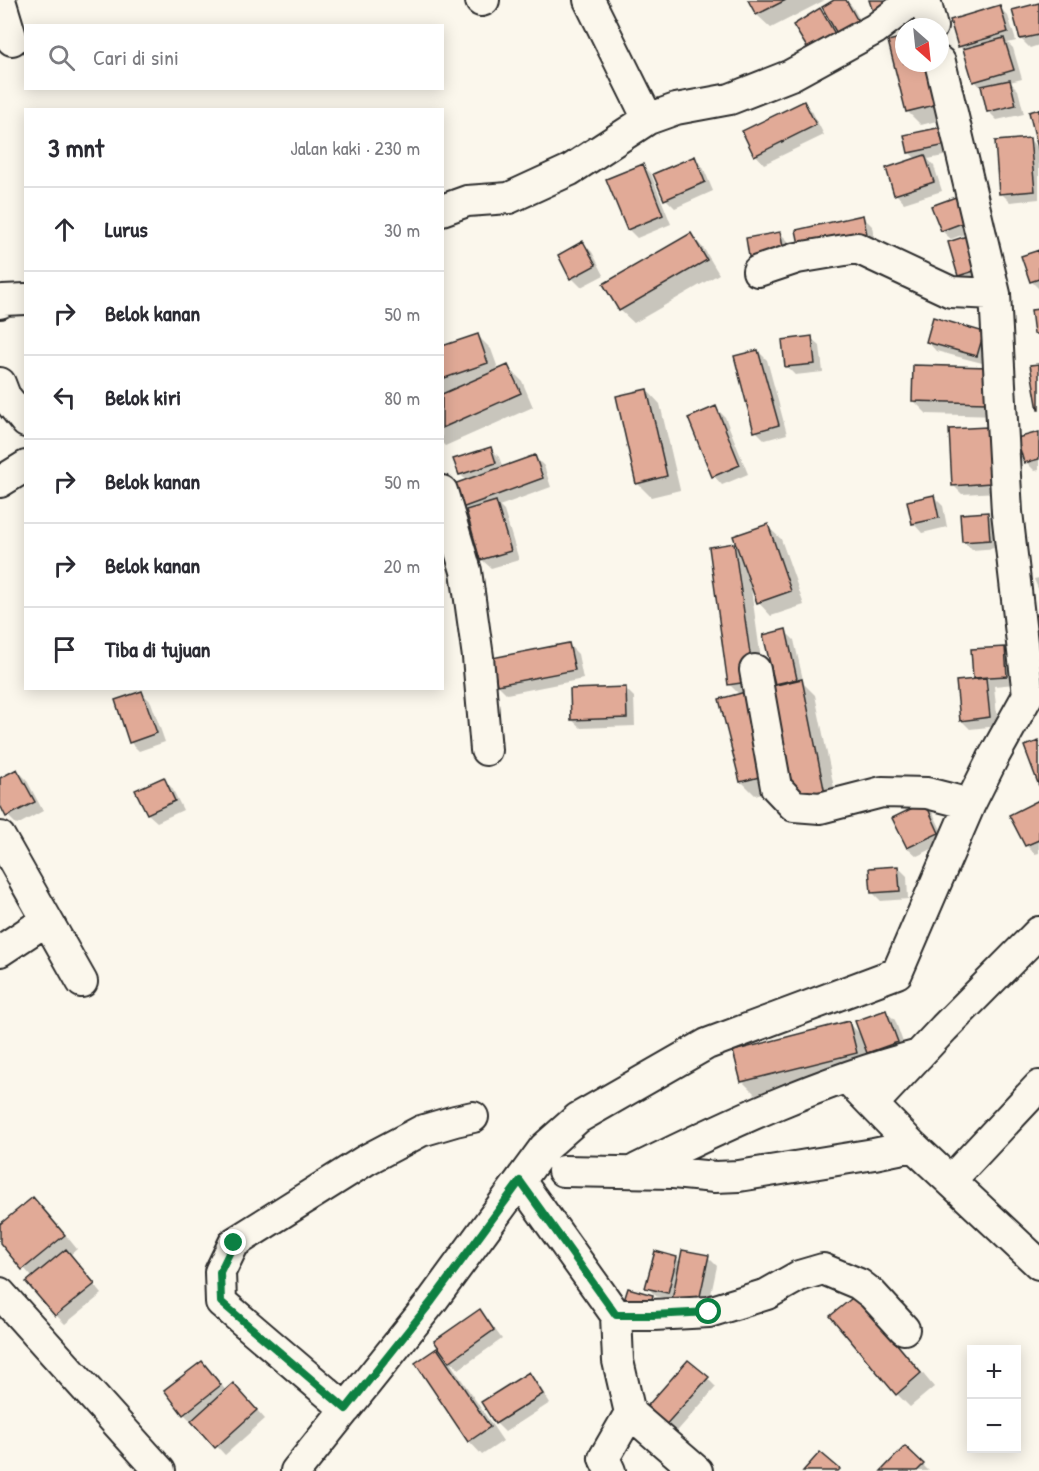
<!DOCTYPE html>
<html lang="id">
<head>
<meta charset="utf-8">
<style>
	body { margin:0; font-family:"Patrick Hand",sans-serif; background:#f7f7f7; color:#2b2b33 }
	.controls { position:absolute; right:18px; bottom:18px; display:grid; overflow:hidden; border-radius:0px; box-shadow:0 3px 15px #0003 }
	.controls button { width:54px; height:54px; display:grid; place-items:center; padding:0; border:0; border-bottom:2px solid #e1e1e2; background:#fff; color:#2b2b33; font:30px sans-serif }
	.compass { position:absolute; left:895px; top:18px; width:54px; height:54px; border-radius:50%; background:#fff; box-shadow:0 3px 15px #0003; rotate:153deg }
	.stop { position:absolute; width:18px; height:18px; margin:-14px; border:4px solid #0b8043; border-radius:50%; background:#fff }
	.stop.end { background:#0b8043; border-color:#fff; box-shadow:0 2px 6px #0008 }
	.list { margin:0; padding:0; list-style:none }
	h2 { display:flex; justify-content:space-between; align-items:center; height:78px; margin:0; padding:0 24px; font-size:26px }
	h2 small { font-size:20px; font-weight:400; color:#7c7c81 }
	.list li { display:grid; grid-template-columns:39px 1fr auto; gap:18px; align-items:center; box-sizing:border-box; height:84px; padding:0 24px; border-top:2px solid #e1e1e2 }
	.list b { display:block; font-size:22px; white-space:nowrap }
	.list em { font-size:20px; font-style:normal; color:#7c7c81 }
	.icon { flex:none; width:33px; height:33px; fill:none; stroke:currentColor; stroke-width:2; stroke-linecap:round; stroke-linejoin:round }
	.map { position:relative; flex:none; width:1039px; height:1471px; overflow:hidden }
	.search { position:absolute; background:#fff; box-shadow:0 3px 15px #0003; left:24px; top:24px; width:420px; height:66px; display:flex; align-items:center; gap:15px; box-sizing:border-box; padding:0 21px; border-radius:0px; color:#7c7c81; font-size:22px }
	.panel { position:absolute; background:#fff; box-shadow:0 3px 15px #0003; left:24px; top:108px; width:420px; height:582px; border-radius:0px }
	.map>svg:first-child { display:block }
	.shadow { fill:#0003 }
	.building { fill:#e1aa97; stroke:#2b2b2b; stroke-width:1.5 }
	.lines { fill:none; stroke-linecap:round; stroke-linejoin:round }
	.minor-casing { stroke:#2b2b2b; stroke-width:34 }
	.minor { stroke:#fbf7ec; stroke-width:30 }
	.route { stroke:#0b8043; stroke-width:8 }
</style>
</head>
<body>
<div class="map">
<svg width="1039" height="1471" viewBox="0 0 1039 1471">
	<rect width="100%" height="100%" fill="#fbf7ec"/>
	<filter id="ink" filterUnits="userSpaceOnUse"><feTurbulence type="fractalNoise" baseFrequency=".0167" numOctaves="2"/><feDisplacementMap in="SourceGraphic" scale="12" xChannelSelector="R" yChannelSelector="G"/><feConvolveMatrix kernelMatrix="1 2 1 2 8 2 1 2 1" color-interpolation-filters="sRGB"/></filter>
	<g filter="url(#ink)">
		<path class="shadow" d="M750 0H825L771 28 757 15Z
			M837 0H846L852 6 868 34 823 65 819 10 833 24Z
			M1039 5V45L1030 48 1021 39Z
			M999 7 1008 16 1016 41 1008 43 1013 48 1022 79 1010 82 1018 90 1024 114 997 120 988 111 983 90 975 81 966 54 959 46Z
			M904 38V63H940V44L942 46 960 115 921 125 908 112 890 42Z
			M803 102 812 111 824 135 764 164 756 155Z
			M947 128 959 153 928 159 934 166 942 191 904 203 896 194 916 159 909 152Z
			M1029 139 1039 149V199L1010 202 1001 193Z
			M694 158 703 167 713 191 675 208 666 199Z
			M642 165 651 174 671 224 637 238 628 229Z
			M972 204 981 228 951 239 942 231Z
			M863 217 872 226 876 247 811 262Z
			M780 233 789 242 793 265 747 239Z
			M691 235 704 249 719 274 634 323 620 310Z
			M583 243 592 252 604 275 581 287 572 278Z
			M981 244 992 277 969 284 960 275Z
			M1039 252V289L1031 281Z
			M983 333 986 364 936 351 928 342Z
			M478 336 491 349 499 371 508 367 522 381 533 407 445 446 442 443V348Z
			M811 338 820 346 823 372 795 375 786 366Z
			M758 351 767 360 787 434 765 440 756 431Z
			M987 368 999 416 927 414 913 400Z
			M647 390 660 404 680 490 651 497 637 483Z
			M716 408 725 417 748 474 722 485 714 476Z
			M986 428 995 437 998 492 962 494 953 485Z
			M1039 434V470L1035 471 1026 462Z
			M490 448 499 457 503 468 535 457 544 466 551 487 499 506 504 511 519 560 491 568 482 560 469 517 460 508 467 481 460 474Z
			M934 497 943 506 947 527 922 533 914 524Z
			M987 513 996 522 998 548 972 550 963 541Z
			M767 526 781 539 804 605 771 616 758 602 753 588H751L766 695 783 787 755 795 741 781 740 695 730 685 733 544 740 551Z
			M1039 578V591L1034 579Z
			M785 631 794 640 804 684 815 695 839 812 811 818 779 686 776 683Z
			M569 645 578 654 583 679 507 694 498 685 494 660Z
			M1005 648 1014 657 1015 684 994 686 998 726 970 729 961 720 977 681 974 678Z
			M625 688 634 697 635 726 581 728 572 720Z
			M142 693 151 702 165 742 139 751 130 742Z
			M17 770 26 779 43 811 17 825 8 816 0 802V779Z
			M163 779 172 788 183 810 157 822 148 814Z
			M1039 802V853L1035 854 1026 845 1011 816Z
			M924 804 933 813 947 842 917 856 908 848 894 819Z
			M898 867 907 876 908 899 881 901 872 892Z
			M886 1012 895 1020 906 1051 877 1061 866 1050 870 1066 756 1095 743 1082 849 1023 862 1036Z
			M33 1199 47 1212 77 1249 70 1255 102 1294 65 1324 56 1315 33 1278 0 1241V1226Z
			M708 1257 717 1266 706 1318 673 1300 656 1296 647 1287 676 1258 681 1263Z
			M870 1310 934 1387 910 1407 897 1394Z
			M479 1311 488 1320 502 1339 459 1369 452 1363 451 1364 503 1441 482 1455 469 1441 437 1350 448 1361 449 1360Z
			M202 1363 211 1371 226 1391 242 1393 265 1419 225 1455 194 1422 193 1423 184 1414Z
			M528 1374 537 1382 550 1403 505 1432 496 1423Z
			M707 1378 716 1387 672 1437 653 1421Z
			M905 1448 923 1465 929 1471H883Z"/>
		<path class="building" d="M748 0H786L756 15Z
			M834 0H846L860 25 839 37 822 7Z
			M869 0H906L874 15Z
			M1039 3V35L1020 39 1012 10Z
			M1000 5 1008 32 958 47 950 20Z
			M820 8 839 41 813 57 793 25Z
			M904 37V63H937L947 102 906 112 888 41Z
			M1004 38 1014 70 973 82 963 49Z
			M1010 80 1016 105 987 112 981 86Z
			M804 101 816 125 754 156 742 131Z
			M1039 109V152L1029 112Z
			M947 126 951 144 908 153 904 135Z
			M1030 138 1035 191 999 194 995 141Z
			M925 155 934 182 894 195 886 168Z
			M695 156 705 182 664 200 653 174Z
			M643 164 663 215 627 230 606 179Z
			M964 194 973 219 941 231 931 206Z
			M863 215 868 239 801 254 796 230Z
			M780 232 785 257 750 263 746 238Z
			M691 233 707 260 619 311 603 284Z
			M973 234 984 268 958 276 948 242Z
			M583 241 596 265 570 279 558 255Z
			M1039 250V279L1030 282 1021 256Z
			M1039 309V334H1034L1031 310Z
			M933 317 984 332 977 356 926 342Z
			M478 334 488 363 442 379V346Z
			M812 336 815 364 785 367 782 340Z
			M758 350 779 425 754 432 734 356Z
			M1039 364V410H1038L1030 365Z
			M508 365 521 393 442 428V394Z
			M913 365 988 367 986 403 912 401Z
			M647 389 667 476 636 484 616 396Z
			M716 406 740 465 712 477 688 418Z
			M987 427 990 483 952 486 949 429Z
			M1039 432V459L1024 463 1017 438Z
			M491 447 496 463 459 475 453 459Z
			M535 455 543 478 459 509 451 485Z
			M934 495 939 518 912 524 907 501Z
			M496 501 511 551 480 560 466 510Z
			M988 512 990 540 962 542 960 514Z
			M768 524 791 591 757 603 733 536Z
			M734 543 754 681 728 685 709 547Z
			M1039 614V641L1031 644 1022 621Z
			M786 629 797 679 775 684 763 635Z
			M569 643 575 670 497 685 492 658Z
			M1005 647 1007 676 973 678 971 649Z
			M986 678 990 717 960 721 956 681Z
			M802 679 826 799 796 805 772 686Z
			M626 687 627 718 571 720 570 689Z
			M142 691 157 733 129 743 115 700Z
			M749 691 771 774 740 782 719 699Z
			M1039 741V786L1024 746Z
			M17 769 35 802 6 817 0 805V778Z
			M164 777 175 801 147 814 135 790Z
			M1039 800V840L1025 846 1009 815Z
			M925 802 939 833 907 848 892 818Z
			M898 866 900 891 871 893 869 868Z
			M886 1010 898 1042 867 1053 855 1021Z
			M849 1021 857 1053 741 1082 733 1051Z
			M33 1197 65 1235 22 1270 0 1243V1224Z
			M66 1249 95 1284 55 1316 26 1282Z
			M682 1250 709 1255 697 1310 671 1305Z
			M655 1251 677 1257 668 1293 645 1288Z
			M628 1288 653 1295 648 1315 622 1307Z
			M856 1295 921 1373 896 1395 830 1316Z
			M480 1309 494 1330 449 1362 434 1341Z
			M437 1348 490 1427 468 1442 415 1363Z
			M688 1360 709 1377 662 1429 642 1412Z
			M202 1361 221 1385 183 1415 164 1390Z
			M529 1372 543 1394 495 1424 481 1402Z
			M233 1383 257 1410 215 1448 191 1421Z
			M905 1446 924 1464 917 1471H881Z
			M820 1452 840 1469 838 1471H803Z"/>
		<g class="lines">
			<g class="minor-casing">
				<path id="minor" d="M0 0 12 40
					M589 0 648 119
					M925 0 932 27
					M481 1 484 0
					M442 210 467 201 509 198 570 170 648 119 676 109 730 99 791 75 875 29 913 0
					M758 271 797 258 857 248 951 292 995 294
					M0 303 3 300 26 299
					M0 383 5 396 26 422
					M0 482 26 466
					M442 491 466 571 478 657 486 750
					M755 670 776 787 794 806 820 808 882 792 927 793 970 804
					M0 837 82 982
					M0 951 47 920
					M847 1078 913 1146 1039 1264
					M873 1104 944 1028 1039 932
					M637 1169C728 1124 820 1081 919 1055
					M563 1171 673 1173 715 1177 739 1176 874 1154 913 1146
					M951 1180 1039 1086
					M520 1181 616 1315 618 1361 630 1413 697 1471
					M0 1293 160 1471
					M616 1315H653L709 1312 767 1294 799 1276 823 1269 859 1284 872 1294 904 1329
					M346 1409 221 1302 220 1272 234 1243 366 1160 421 1131 455 1121 473 1117
					M296 1471 432 1301 544 1148 578 1118 707 1044 897 973 970 804 993 758 1028 695 1007 512 995 294 940 62
					M610 1471 604 1458 630 1413"/>
			</g>
			<use href="#minor" class="minor"/>
		</g>
	</g>
	<g class="lines" filter="url(#ink)">
		<path class="route" d="M234 1243 220 1272 221 1302 346 1409 432 1301 520 1181 616 1315H653L709 1312"/>
	</g>
</svg>
<div class="controls">
<button>+</button>
<button>−</button>
</div>
<svg class="compass" viewBox="-18 -18 36 36"><path d="M0-13l5 13h-10z" fill="#e53935"/><path d="M0 13l5-13h-10z" fill="#7c7c81"/></svg>
<div class="stop" style="left:709px;top:1312px"></div>
<div class="stop end" style="left:234px;top:1243px"></div>
<div class="search"><svg class="icon" aria-label="search" viewBox="0 0 24 24"><circle cx="10" cy="10" r="6"/><path d="M15 15l6 6"/></svg>Cari di sini</div>
<section class="panel">
<h2>3 mnt<small>Jalan kaki · 230 m</small></h2>
<ul class="list">
<li><svg class="icon" aria-label="ahead" viewBox="0 0 24 24"><path d="M12 20V5M6 11l6-6 6 6"/></svg><div><b>Lurus</b></div><em>30 m</em></li>
<li><svg class="icon" aria-label="right" viewBox="0 0 24 24"><path d="M7 20v-9h11M14 6l5 5-5 5"/></svg><div><b>Belok kanan</b></div><em>50 m</em></li>
<li><svg class="icon" aria-label="left" viewBox="0 0 24 24"><path d="M17 20v-9H6M10 6l-5 5 5 5"/></svg><div><b>Belok kiri</b></div><em>80 m</em></li>
<li><svg class="icon" aria-label="right" viewBox="0 0 24 24"><path d="M7 20v-9h11M14 6l5 5-5 5"/></svg><div><b>Belok kanan</b></div><em>50 m</em></li>
<li><svg class="icon" aria-label="right" viewBox="0 0 24 24"><path d="M7 20v-9h11M14 6l5 5-5 5"/></svg><div><b>Belok kanan</b></div><em>20 m</em></li>
<li><svg class="icon" aria-label="arrive" viewBox="0 0 24 24"><path d="M6 21V4h12l-3 4 3 4H6"/></svg><div><b>Tiba di tujuan</b></div></li>
</ul>
</section>
</div>
</body>
</html>
